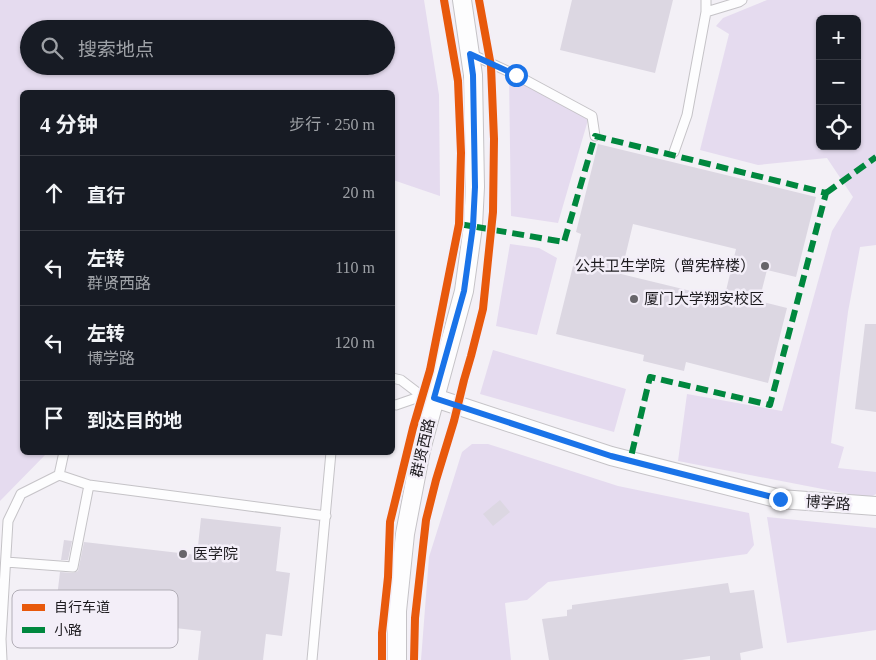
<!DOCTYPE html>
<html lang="zh">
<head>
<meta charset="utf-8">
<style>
	body { margin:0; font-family:"Times New Roman","Noto Sans SC",serif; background:#20242c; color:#f1f3f6 }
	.controls { position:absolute; right:15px; top:15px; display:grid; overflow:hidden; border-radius:8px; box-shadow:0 1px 4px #0004 }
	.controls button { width:45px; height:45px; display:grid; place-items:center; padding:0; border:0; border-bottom:1px solid #363941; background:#171b24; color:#f1f3f6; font:25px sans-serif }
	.stop { position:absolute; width:15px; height:15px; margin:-11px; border:4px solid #1a73e8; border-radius:50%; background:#fff }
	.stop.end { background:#1a73e8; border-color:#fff; box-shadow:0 1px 5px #0008 }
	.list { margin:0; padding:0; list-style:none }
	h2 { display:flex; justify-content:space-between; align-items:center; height:65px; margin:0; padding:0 20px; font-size:21px }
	h2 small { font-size:16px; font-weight:400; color:#9ea1a6 }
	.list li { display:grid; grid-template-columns:32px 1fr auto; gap:15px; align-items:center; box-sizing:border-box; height:75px; padding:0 20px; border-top:1px solid #363941 }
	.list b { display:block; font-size:19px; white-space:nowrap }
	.list p { margin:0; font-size:16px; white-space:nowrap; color:#9ea1a6 }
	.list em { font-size:16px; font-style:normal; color:#9ea1a6 }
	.icon { flex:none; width:28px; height:28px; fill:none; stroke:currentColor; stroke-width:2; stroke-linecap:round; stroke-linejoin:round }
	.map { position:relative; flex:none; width:876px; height:660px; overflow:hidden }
	.search { position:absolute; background:#171b24; box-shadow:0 1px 4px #0004; left:20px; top:20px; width:375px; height:55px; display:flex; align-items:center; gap:12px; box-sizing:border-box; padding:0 18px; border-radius:28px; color:#9ea1a6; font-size:19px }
	.panel { position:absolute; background:#171b24; box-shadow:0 1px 4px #0004; left:20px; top:90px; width:375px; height:365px; border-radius:8px }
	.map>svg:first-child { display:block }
	.green { fill:#e5dbef; fill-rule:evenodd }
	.building { fill:#dcd7e2; fill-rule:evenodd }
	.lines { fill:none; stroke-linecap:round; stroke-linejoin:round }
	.service-casing { stroke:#c5c3c7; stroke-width:11 }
	.minor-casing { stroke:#c5c3c7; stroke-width:20 }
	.service { stroke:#fdfdfe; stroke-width:9 }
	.minor { stroke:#fdfdfe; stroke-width:18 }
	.quiet { stroke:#00873e; stroke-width:6; stroke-dasharray:12 6; stroke-linecap:butt }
	.cycleway-casing { stroke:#f3eef8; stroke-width:11 }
	.cycleway { stroke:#e8590c; stroke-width:8 }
	.route { stroke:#1a73e8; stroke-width:6 }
	.poi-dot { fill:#67656a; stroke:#f3eef8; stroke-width:2 }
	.labels { text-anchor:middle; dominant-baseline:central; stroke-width:5; stroke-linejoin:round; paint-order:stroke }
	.poi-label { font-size:15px; fill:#1c1a1e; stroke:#f3eef8; text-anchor:start }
	.street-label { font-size:15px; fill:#1c1a1e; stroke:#f3eef8 }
	.key { fill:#f3eef8; stroke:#b2aeb7; stroke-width:1 }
	.key-label { font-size:14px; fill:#1c1a1e }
</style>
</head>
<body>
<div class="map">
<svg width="876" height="660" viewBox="0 0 876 660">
	<rect width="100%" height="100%" fill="#f3f0f6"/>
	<path class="green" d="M0 0H424L439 95 440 196 393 180 392 92H22V452L47 453 0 501ZM29 29H386V66H29Z
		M767 0H876V245L860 247 848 312 831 443 844 447 838 468 876 472V494L869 498 678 461 687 394 782 411 832 231 853 197 827 158 758 165 700 150 729 34 716 26 723 18ZM820 19H857V146H820Z
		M509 76 563 100 588 120 558 223 511 216Z
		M510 244 539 248 557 258 537 335 496 326Z
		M493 350 626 389 614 432 480 394Z
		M472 444H488L618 486 749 513 754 545 747 554 548 582 527 600 505 603 511 660H421L429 557 462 452Z
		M767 517 876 528V630L787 643Z"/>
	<path class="building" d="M572 0H673L655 73 560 50Z
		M598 144 816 197 796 277 767 270 759 301 787 308 768 383 686 362 684 371 643 361 644 355 556 334 581 234 576 232ZM633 224 736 249 724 299 621 274Z
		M865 324H876V412L855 409Z
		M500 500 510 512 493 526 483 514Z
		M201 518 281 527 276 571 290 573 282 636 266 634 263 660H198L201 631 55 614 60 572 73 573 78 571 84 542 197 555Z
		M64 540 72 541 68 560H61Z
		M728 583 730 593 754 590 763 648 740 653 741 660H710V656L682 660H549L542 619 567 616V610L572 609V605Z"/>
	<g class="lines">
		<g class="service-casing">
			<path id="service" d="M706 12V0
				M471 54 516 75 592 116 595 136
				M674 152 687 115 706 12 739 2 742 0
				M392 378 401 380 422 396
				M392 404 396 405 422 396 435 398
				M64 452 59 475 89 485 326 516
				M6 562 73 567 89 485
				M2 660 1 639 8 521 21 494 59 475
				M312 660 331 452"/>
		</g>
		<g class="minor-casing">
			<path id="minor" d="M435 398 611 456 780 499 876 506
				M397 660V611L405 534 421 450 464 291 473 226 475 187 473 75 462 0"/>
		</g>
		<use href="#service" class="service"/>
		<use href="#minor" class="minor"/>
		<path class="quiet" d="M826 193 876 157
			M459 224 564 242 595 136 826 193 770 405 650 377 630 461"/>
		<g class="cycleway-casing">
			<path id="cycleway" d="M382 660V633L388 577 390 522 413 428 430 370 459 224 461 153 458 81 444 0
				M414 660 415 618 426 520 436 480 454 421 464 380 471 356 483 309 488 260 493 212 494 139 491 66 479 0"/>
		</g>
		<use href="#cycleway" class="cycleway"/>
	</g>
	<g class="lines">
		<path class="route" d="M516 75 470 54 473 75 475 187 473 226 464 291 434 398 611 456 780 499"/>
	</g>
	<g class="poi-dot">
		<circle cx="765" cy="266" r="5"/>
		<circle cx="634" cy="299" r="5"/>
		<circle cx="183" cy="554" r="5"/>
	</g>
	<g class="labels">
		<g class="poi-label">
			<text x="755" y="266" text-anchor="end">公共卫生学院（曾宪梓楼）</text>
			<text x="644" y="299">厦门大学翔安校区</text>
			<text x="193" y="554">医学院</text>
		</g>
		<g class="street-label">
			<text transform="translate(423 448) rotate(-77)">群贤西路</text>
			<text transform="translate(828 503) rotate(4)">博学路</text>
		</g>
	</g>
	<rect x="12" y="590" width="166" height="58" rx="8" class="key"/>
	<rect x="22" y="604" width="23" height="7" fill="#e8590c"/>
	<rect x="22" y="627" width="23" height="6" fill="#00873e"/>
	<g class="key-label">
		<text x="54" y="612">自行车道</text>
		<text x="54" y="635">小路</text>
	</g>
</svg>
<div class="controls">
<button>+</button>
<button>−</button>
<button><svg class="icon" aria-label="locate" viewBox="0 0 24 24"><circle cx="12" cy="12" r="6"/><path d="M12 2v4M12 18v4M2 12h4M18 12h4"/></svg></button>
</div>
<div class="stop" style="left:516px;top:75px"></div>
<div class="stop end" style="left:780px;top:499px"></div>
<div class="search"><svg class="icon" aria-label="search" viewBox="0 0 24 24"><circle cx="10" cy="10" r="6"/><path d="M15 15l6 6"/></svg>搜索地点</div>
<section class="panel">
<h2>4 分钟<small>步行 · 250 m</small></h2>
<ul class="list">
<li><svg class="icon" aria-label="ahead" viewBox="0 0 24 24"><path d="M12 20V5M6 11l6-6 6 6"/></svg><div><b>直行</b></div><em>20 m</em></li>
<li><svg class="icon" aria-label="left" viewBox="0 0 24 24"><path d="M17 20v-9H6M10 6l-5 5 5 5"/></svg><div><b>左转</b><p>群贤西路</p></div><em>110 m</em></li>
<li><svg class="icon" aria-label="left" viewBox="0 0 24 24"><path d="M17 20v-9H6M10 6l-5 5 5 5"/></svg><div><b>左转</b><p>博学路</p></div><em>120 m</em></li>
<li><svg class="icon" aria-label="arrive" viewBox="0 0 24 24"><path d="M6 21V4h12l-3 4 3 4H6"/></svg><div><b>到达目的地</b></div></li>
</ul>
</section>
</div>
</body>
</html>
